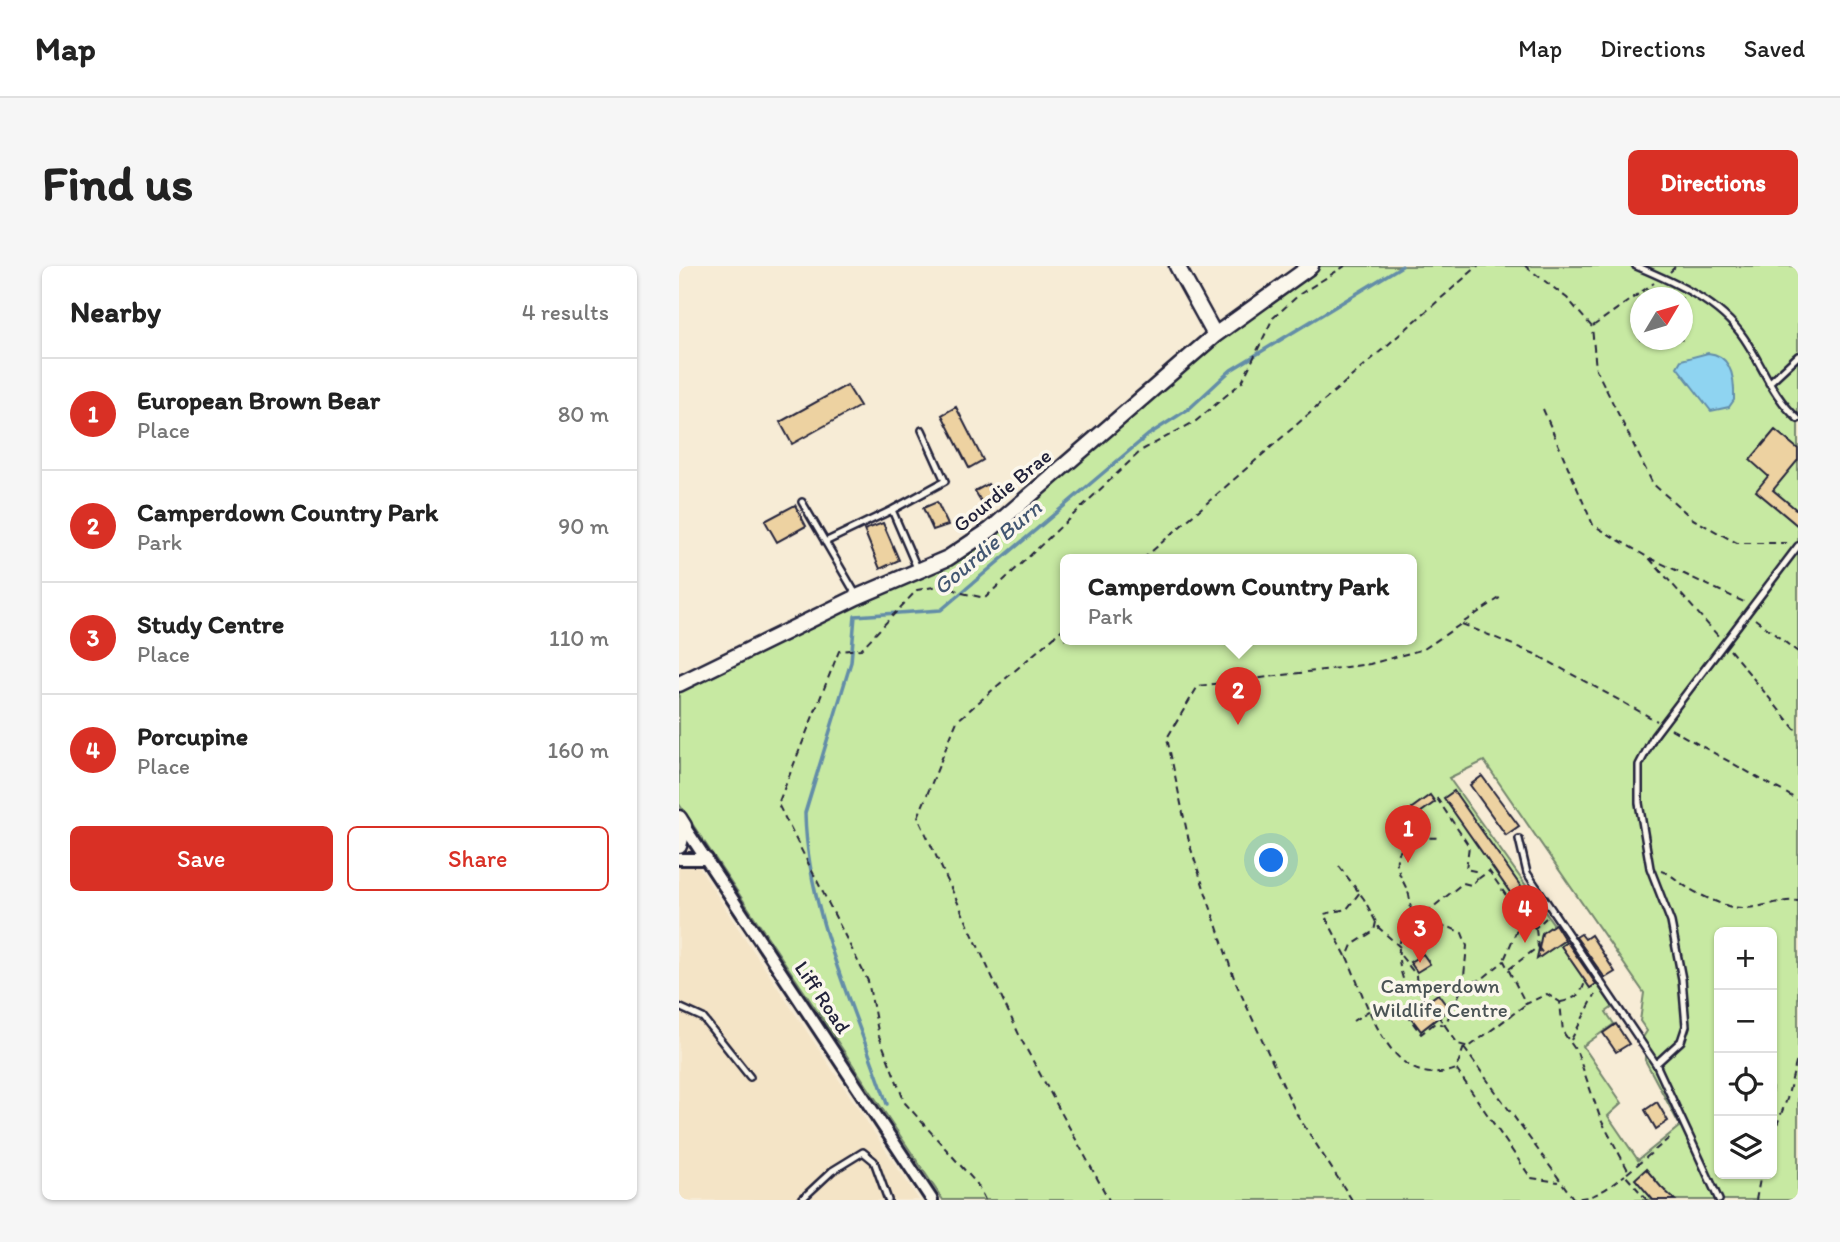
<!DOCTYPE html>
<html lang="en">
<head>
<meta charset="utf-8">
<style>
	body { margin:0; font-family:Itim,sans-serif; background:#f6f6f6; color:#222 }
	.controls { position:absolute; right:21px; bottom:21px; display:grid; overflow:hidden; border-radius:10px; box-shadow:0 2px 5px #0004 }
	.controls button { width:63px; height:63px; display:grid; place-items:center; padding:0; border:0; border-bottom:2px solid #e0e0e0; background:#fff; color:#222; font:35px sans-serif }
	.compass { position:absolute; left:951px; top:21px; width:63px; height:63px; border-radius:50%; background:#fff; box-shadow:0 2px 5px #0004; rotate:52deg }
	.you { position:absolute; left:593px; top:595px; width:24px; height:24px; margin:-18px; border:5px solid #fff; border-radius:50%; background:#1a73e8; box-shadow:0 0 0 10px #1a73e833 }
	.badge { display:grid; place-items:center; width:46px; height:46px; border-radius:50%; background:#d93025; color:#fff; font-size:23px; font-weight:700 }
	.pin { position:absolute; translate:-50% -58px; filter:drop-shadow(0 2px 4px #0008) }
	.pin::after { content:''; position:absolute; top:37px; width:24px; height:21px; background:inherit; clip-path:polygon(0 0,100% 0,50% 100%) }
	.popup { position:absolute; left:381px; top:288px; width:357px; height:91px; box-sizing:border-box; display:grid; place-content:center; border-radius:10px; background:#fff; filter:drop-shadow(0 2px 5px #0005); font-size:23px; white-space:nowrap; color:#767676 }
	.popup b { font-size:26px; color:#222 }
	.popup::after { content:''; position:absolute; left:50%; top:100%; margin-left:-14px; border:14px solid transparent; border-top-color:#fff }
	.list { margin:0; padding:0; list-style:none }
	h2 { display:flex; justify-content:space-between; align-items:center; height:91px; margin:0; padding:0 28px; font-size:30px }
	h2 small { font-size:23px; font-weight:400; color:#767676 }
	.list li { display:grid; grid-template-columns:46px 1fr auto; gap:21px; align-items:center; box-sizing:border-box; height:112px; padding:0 28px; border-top:2px solid #e0e0e0 }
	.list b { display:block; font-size:26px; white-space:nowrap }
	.list p { margin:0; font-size:23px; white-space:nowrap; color:#767676 }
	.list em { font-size:23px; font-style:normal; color:#767676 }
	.actions { display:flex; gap:14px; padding:21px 28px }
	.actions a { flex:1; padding:16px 0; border:2px solid #d93025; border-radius:10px; text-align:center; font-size:24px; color:#d93025 }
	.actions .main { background:#d93025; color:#fff }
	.icon { flex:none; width:38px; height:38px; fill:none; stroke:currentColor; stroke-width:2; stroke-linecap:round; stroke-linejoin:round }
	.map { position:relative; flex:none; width:1119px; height:934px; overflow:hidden; border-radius:10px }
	header { display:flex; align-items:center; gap:42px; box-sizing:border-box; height:98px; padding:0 35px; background:#fff; border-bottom:2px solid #e0e0e0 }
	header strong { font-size:33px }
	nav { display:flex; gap:38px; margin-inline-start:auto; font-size:24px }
	.intro { display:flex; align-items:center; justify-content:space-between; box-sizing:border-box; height:168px; padding:0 42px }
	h1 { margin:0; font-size:49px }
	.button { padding:18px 32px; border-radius:10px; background:#d93025; color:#fff; font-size:24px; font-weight:700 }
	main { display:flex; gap:42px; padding:0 42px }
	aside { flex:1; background:#fff; border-radius:10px; box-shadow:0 2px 5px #0004 }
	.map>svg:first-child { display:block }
	.built { fill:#f4e4c6 }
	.green { fill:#c7e9a2; stroke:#74866e; stroke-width:2; fill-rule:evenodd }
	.water { fill:#8fd4f1; stroke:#638da8; stroke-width:2 }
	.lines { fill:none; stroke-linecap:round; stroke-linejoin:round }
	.stream { stroke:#638da8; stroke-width:3.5 }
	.building { fill:#edd2a1; stroke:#22223b; stroke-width:2 }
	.service-casing { stroke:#22223b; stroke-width:10 }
	.minor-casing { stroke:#22223b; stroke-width:16 }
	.tertiary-casing { stroke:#22223b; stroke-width:19 }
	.path { stroke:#22223b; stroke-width:2; stroke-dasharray:7 5; stroke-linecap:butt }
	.service { stroke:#fbf7ec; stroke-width:5 }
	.minor { stroke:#fbf7ec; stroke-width:10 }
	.tertiary { stroke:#fbf7ec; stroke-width:14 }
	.labels { text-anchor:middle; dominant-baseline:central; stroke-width:7; stroke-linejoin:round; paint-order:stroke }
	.street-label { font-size:21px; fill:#22223b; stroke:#fbf7ec }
	.park-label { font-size:21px; fill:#4b5455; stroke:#fbf7ec }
	.water-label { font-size:23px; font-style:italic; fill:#435772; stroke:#fbf7ec }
</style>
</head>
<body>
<header>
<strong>Map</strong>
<nav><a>Map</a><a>Directions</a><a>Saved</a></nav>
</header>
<div class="intro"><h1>Find us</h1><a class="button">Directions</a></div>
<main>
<aside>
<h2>Nearby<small>4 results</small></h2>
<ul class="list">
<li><span class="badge">1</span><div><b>European Brown Bear</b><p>Place</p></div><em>80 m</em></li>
<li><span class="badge">2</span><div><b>Camperdown Country Park</b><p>Park</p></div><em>90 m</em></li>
<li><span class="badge">3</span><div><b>Study Centre</b><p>Place</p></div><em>110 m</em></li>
<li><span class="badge">4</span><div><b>Porcupine</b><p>Place</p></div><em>160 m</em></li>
</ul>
<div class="actions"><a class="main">Save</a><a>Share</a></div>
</aside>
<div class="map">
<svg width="1119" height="934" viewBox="0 0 1119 934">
	<rect width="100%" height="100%" fill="#f7ecd6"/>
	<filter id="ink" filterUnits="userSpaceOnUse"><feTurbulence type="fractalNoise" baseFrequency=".0143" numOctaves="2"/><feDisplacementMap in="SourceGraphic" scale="14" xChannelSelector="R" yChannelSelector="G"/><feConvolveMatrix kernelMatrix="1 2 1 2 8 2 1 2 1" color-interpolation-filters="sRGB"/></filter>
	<g filter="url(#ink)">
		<path class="built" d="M0 569 51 650 240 934H0Z"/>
		<path class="green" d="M632 0H1119V934H264L0 538V426L269 292ZM961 32H1003V74H961ZM386 293H732V373H386ZM805 495 965 727 961 755 968 765 961 776 966 783V794L1001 860 959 894 929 850 943 837 904 780 935 758 927 746 934 741 770 512ZM1040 666H1093V908H1040Z"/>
		<path class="water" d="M1029 87C1053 89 1056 113 1055 134L1050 141 1032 145 998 101 1002 94Z"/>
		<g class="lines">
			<path class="stream" d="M208 838C177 745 128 647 126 547L172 396 176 350 262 344 469 169 511 142 552 104 723 0"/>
		</g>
		<path class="building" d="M168 119 181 140 113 178 101 156Z
			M277 141 304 194 290 202 263 149Z
			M1096 164 1119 183V194L1094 224 1119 245V260L1077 225 1089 210 1071 194Z
			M309 218 318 235 306 242 296 225Z
			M258 236 269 259 254 264 244 242Z
			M116 239 127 260 98 276 86 255Z
			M204 257 220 294 201 303 185 264Z
			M803 510 840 560 827 569 791 519Z
			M775 525 859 645 849 652 765 532Z
			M751 529 756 536 738 549 733 542Z
			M876 658 886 674 858 693 863 667Z
			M902 668 906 673 912 669 936 706 926 712 897 671Z
			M888 676 917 718 911 722 882 680Z
			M744 688 751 698 738 706 731 696Z
			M759 728 770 743 742 765 730 749Z
			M937 758 950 778 937 786 924 767Z
			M978 836 989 855 977 863 966 844Z
			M967 903 982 921 996 934H974L956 913Z"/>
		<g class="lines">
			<g class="service-casing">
				<path id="service" d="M957 0C995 16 1041 36 1065 72 1084 100 1093 130 1119 153
					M1090 117 1119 90
					M123 236 178 330
					M146 276 213 244
					M238 302 213 244 266 215 243 164
					M840 573 848 607 977 798
					M0 741 24 752 71 811
					M122 934 153 905 184 886 195 895 209 934
					M1040 934 977 798 1002 775 1007 760 1003 713 992 656 971 602 960 537V499L975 470 1119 280"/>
			</g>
			<g class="minor-casing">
				<path id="minor" d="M5 560 253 934
					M0 593H28"/>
			</g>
			<g class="tertiary-casing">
				<path id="tertiary" d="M498 0 536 69
					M0 418 178 331 269 292 311 264 536 69 632 0
					M0 552 5 560 0 580"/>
			</g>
			<path class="path" d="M846 0 888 32 913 61 917 103 974 218 1014 253 1058 277H1111
				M991 6 997 0
				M914 60 975 17
				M864 143 914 259 970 292 1041 372
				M971 292 1067 337
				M464 293 799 0
				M1076 353 1119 386
				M783 358 856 388 978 455
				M386 361 278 455 239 551 343 775 430 934
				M1051 384 1119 467
				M992 463 1119 534
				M660 600 685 633 700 662 721 681
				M982 605C993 608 999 616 1009 622 1021 629 1036 636 1049 640 1076 647 1095 633 1119 635
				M799 613 810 605 843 652 825 694
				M844 653 856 662 867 652
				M697 656 695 665 673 679 668 691C688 736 711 828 777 803
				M732 657C732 648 732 639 730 629 727 619 719 609 718 598 715 578 744 570 759 572
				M728 662 784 617 792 619 798 613 796 605 787 603 790 580 757 531
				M857 663 859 681
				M667 690 645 648 668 643 681 626
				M722 690 737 709 738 724
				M830 703 859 681 865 689
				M784 720 788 680 783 667 770 661 727 663C716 677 719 701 726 718L743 727 779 778 790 781 846 739
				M745 730 742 738 728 749 742 768 756 757 766 759 784 720 803 713 825 695 847 738 868 728 881 736 884 766 898 786 922 854 950 906
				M882 736C895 733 903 729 906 715
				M674 755 691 744
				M892 774 916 729
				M785 781 777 803 852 912 879 916
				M785 782 894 932C915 934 930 921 946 909
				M1093 871 1108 833 1119 789
				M306 934 298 918 226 837 200 770 189 715 99 538 160 385 182 383 238 324 266 319 283 327 306 332 463 184 517 155 563 116 594 52 621 28 666 0
				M673 934 617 847 556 715 511 580 488 472 519 420 691 398 745 383 822 331
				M968 934 946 909 994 869
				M1077 934 1082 908"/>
			<use href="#service" class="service"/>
			<use href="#minor" class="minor"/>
			<use href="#tertiary" class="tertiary"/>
		</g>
	</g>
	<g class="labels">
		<g class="street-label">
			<text transform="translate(323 224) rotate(-39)">Gourdie Brae</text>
			<text transform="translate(144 731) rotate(56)">Liff Road</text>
		</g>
		<g class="park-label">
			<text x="761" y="719">Camperdown<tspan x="761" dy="24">Wildlife Centre</tspan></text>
		</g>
		<g class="water-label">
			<text transform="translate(308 281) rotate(-40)">Gourdie Burn</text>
		</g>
	</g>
</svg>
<div class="controls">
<button>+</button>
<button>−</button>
<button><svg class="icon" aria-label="locate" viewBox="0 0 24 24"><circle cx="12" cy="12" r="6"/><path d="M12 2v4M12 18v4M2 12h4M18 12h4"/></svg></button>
<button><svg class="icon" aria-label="layers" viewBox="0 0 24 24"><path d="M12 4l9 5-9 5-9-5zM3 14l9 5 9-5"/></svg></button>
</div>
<svg class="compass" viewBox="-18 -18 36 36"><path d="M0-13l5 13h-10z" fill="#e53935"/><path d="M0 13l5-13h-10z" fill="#767676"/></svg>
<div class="you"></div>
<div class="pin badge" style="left:729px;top:597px">1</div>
<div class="pin badge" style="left:559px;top:459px">2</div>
<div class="popup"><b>Camperdown Country Park</b>Park</div>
<div class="pin badge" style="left:741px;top:697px">3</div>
<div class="pin badge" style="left:846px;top:677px">4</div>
</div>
</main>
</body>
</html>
